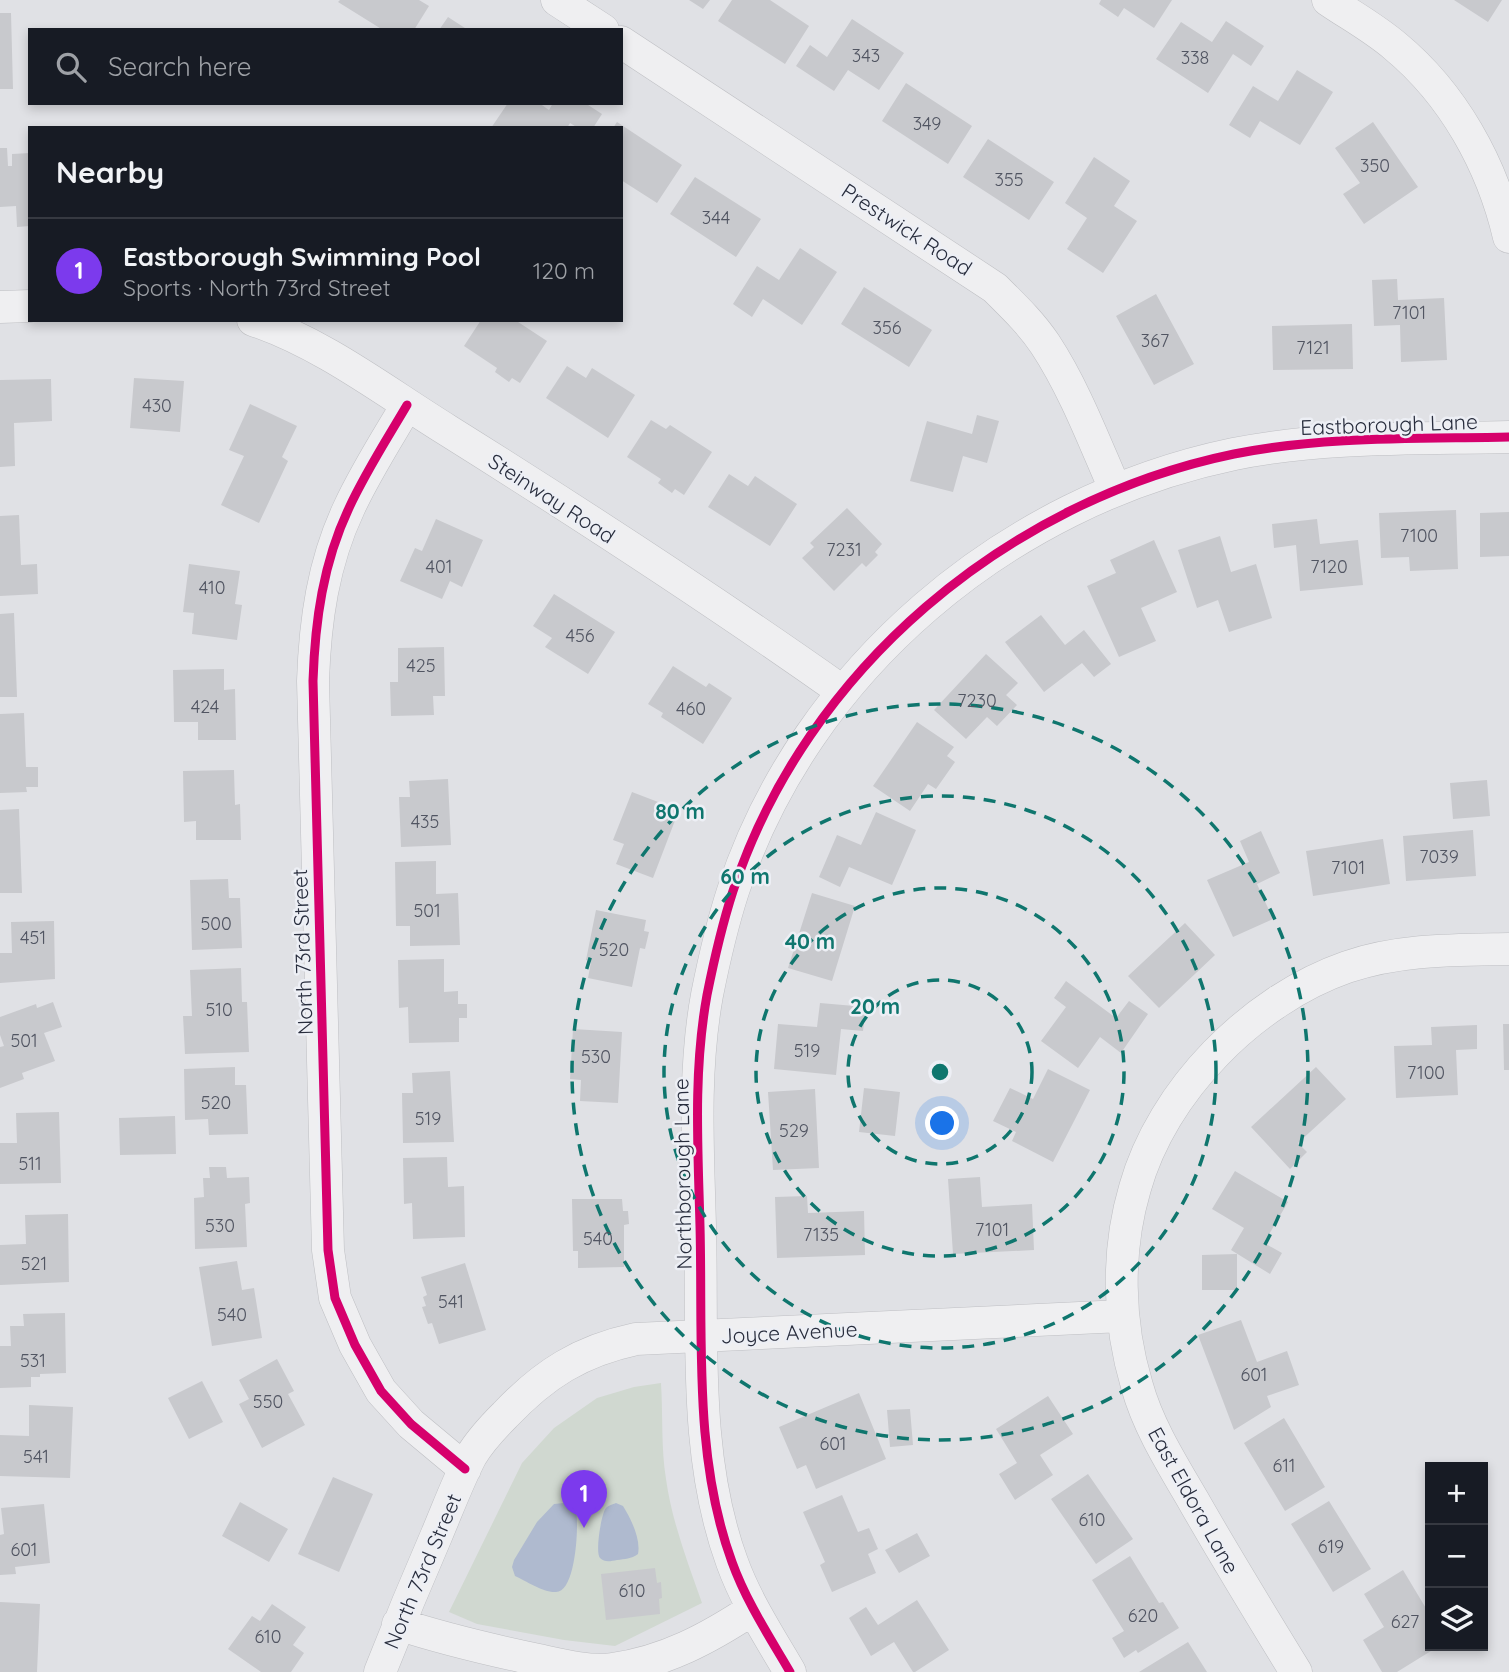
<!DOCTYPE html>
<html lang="en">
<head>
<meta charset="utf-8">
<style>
	body { margin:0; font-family:Quicksand,sans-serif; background:#242831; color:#f1f3f6 }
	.controls { position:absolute; right:21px; bottom:21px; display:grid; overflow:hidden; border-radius:0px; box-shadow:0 4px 10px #0003 }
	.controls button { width:63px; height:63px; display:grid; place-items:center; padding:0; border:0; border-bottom:2px solid #363941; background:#171b24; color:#f1f3f6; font:35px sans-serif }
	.you { position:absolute; left:943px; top:1124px; width:24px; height:24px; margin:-18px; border:5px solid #fff; border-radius:50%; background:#1a73e8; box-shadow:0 0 0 10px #1a73e833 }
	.badge { display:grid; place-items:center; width:46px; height:46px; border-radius:50%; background:#7c3aed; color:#fff; font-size:23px; font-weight:700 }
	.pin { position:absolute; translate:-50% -58px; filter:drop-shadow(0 2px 4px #0008) }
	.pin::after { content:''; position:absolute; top:37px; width:24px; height:21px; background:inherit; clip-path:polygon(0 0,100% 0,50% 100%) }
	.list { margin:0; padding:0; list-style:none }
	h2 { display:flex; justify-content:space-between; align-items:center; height:91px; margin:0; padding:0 28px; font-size:30px }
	h2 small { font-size:23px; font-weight:400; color:#9ea1a6 }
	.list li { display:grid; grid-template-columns:46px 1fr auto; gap:21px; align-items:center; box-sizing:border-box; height:105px; padding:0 28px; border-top:2px solid #363941 }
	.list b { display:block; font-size:26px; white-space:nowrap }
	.list p { margin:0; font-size:23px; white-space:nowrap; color:#9ea1a6 }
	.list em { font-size:23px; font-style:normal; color:#9ea1a6 }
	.icon { flex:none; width:38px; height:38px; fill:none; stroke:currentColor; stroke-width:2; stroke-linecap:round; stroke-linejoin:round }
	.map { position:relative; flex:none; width:1509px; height:1672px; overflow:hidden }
	.search { position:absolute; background:#171b24; box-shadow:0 4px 10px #0003; left:28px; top:28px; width:595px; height:77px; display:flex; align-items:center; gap:18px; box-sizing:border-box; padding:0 24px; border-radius:0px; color:#9ea1a6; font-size:26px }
	.panel { position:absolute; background:#171b24; box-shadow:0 4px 10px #0003; left:28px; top:126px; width:595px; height:196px; border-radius:0px }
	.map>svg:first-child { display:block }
	.green { fill:#d0d8d0 }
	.water { fill:#afbacf }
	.building { fill:#c8c9cd }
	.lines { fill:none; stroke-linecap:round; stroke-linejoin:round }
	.minor-casing { stroke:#bebfc3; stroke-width:33 }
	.minor { stroke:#efeff1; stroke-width:32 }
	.cycleway-casing { stroke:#edeff5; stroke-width:13 }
	.cycleway { stroke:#d6006c; stroke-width:9 }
	.ring { fill:none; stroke:#0f766e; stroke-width:3.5; stroke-dasharray:12 9 }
	.labels { text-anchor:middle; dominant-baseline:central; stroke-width:5; stroke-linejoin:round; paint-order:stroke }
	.number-label { font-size:18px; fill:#515562 }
	.street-label { font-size:21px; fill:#282d3d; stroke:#edeff5 }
	.centre { fill:#0f766e; stroke:#edeff5; stroke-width:3.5 }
	.ring-label { font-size:21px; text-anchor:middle; font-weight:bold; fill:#0f766e; stroke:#edeff5; stroke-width:5; stroke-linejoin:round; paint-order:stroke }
</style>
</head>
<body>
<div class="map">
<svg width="1509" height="1672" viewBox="0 0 1509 1672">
	<rect width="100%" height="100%" fill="#e0e1e5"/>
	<path class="green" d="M661 1383C663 1415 661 1448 666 1479 672 1522 688 1563 702 1603L615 1646 564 1640 477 1624 449 1612 522 1463 554 1428 597 1398 634 1387Z"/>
	<path class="water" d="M564 1503 576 1510C579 1525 576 1592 556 1592 544 1593 526 1581 515 1576L512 1567 514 1560 537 1522 554 1504Z
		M616 1503 623 1506C631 1519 641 1539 638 1554 631 1559 625 1559 617 1560 611 1561 605 1563 600 1558 595 1553 601 1514 606 1508 609 1505 611 1505 616 1503Z"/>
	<path class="building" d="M340 0H419L429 6 414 30H383L338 2Z
		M689 0H710L703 9Z
		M732 0H770L809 26 785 64 718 21Z
		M1101 0H1172L1154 28 1124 8 1118 17 1099 4Z
		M1454 0H1502L1488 22Z
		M0 13H11L13 89H0Z
		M448 17 468 30H439Z
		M852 19 904 53 879 90 848 70 834 91 796 66 810 45 827 57Z
		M1226 21 1264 46 1251 66 1233 54 1208 93 1156 59 1181 22 1212 42Z
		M1297 70 1333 92 1300 145 1260 121 1250 138 1229 125 1253 86 1278 101Z
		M906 83 972 126 948 164 882 121Z
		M508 103H539L549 110 553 103H585L602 114 593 128H578L570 123 567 128H491Z
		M617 122 682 165 657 203 621 180V128H613Z
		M1373 122 1418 187 1364 224 1343 194 1360 183 1335 148Z
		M988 139 1054 182 1029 220 963 177Z
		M0 148H7L8 166H12V154L30 153V226L17 227 16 206 0 207Z
		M1094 157 1130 181 1114 206 1137 221 1103 273 1067 249 1087 218 1065 203Z
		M695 177 761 219 736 257 670 214Z
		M800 248 837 272 802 325 763 299 752 317 733 304 757 266 779 280Z
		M1397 279 1398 300 1444 298 1447 360 1401 362 1400 325 1374 326 1372 280Z
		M864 287 932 330 909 367 841 324Z
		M1156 294 1194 364 1154 385 1116 316Z
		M481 320H515L547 341 520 383 512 378 509 382 495 372 497 368 464 346Z
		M1352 324 1353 369 1273 370 1272 326Z
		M567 366 586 378 592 368 635 395 608 438 546 398Z
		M134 378 184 381 180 432 130 428Z
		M51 379 52 421 14 423 15 466 0 467V380Z
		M250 404 297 426 282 457 288 461 259 523 221 505 244 456 229 450Z
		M977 415 999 421 987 463 963 456 953 492 910 481 927 421 972 434Z
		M651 420 666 429 670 425 712 452 684 495 675 489 672 493 658 483 661 479 627 457Z
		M729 474 748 486 755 476 797 504 770 546 708 507Z
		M847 508 882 544 875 552 878 555 866 567 862 563 834 591 802 558 814 547 810 543Z
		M1456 510 1458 569 1410 571 1409 557 1381 558 1379 513Z
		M1509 512V556L1480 557V513Z
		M19 515 21 565 37 564 38 594 0 596V516Z
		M436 519 483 540 462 587 450 581 442 599 400 581 415 548 422 551Z
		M1317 519 1320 544 1358 540 1363 585 1300 591 1296 545 1274 548 1272 524Z
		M1220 536 1231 572 1256 564 1272 618 1229 632 1218 600 1197 608 1178 550Z
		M1154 540 1177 592 1141 608 1156 641 1119 657 1087 586 1116 573 1110 560Z
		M189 564 240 571 235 604 242 605 237 640 192 634 194 613 183 612Z
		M554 594 615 632 588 674 545 647 552 638 533 626Z
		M14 613 17 697H0V614Z
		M1041 615 1065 645 1084 630 1111 664 1094 677 1082 663 1044 692 1005 642Z
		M444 647 445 696H433L434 715 391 716 390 682H398V648Z
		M986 654 1018 683 1006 695 1017 705 997 726 987 717 966 739 934 710Z
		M673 666 706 687 709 683 732 698 703 744 661 717 663 713 648 704Z
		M224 669V690L235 689 236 740H198V722H174L173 670Z
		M24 713 26 767H38V787H26L27 792 0 793V714Z
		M917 722 954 747 947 756 955 762 936 789 928 784 910 811 873 786Z
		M234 770 235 805 240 804 241 840H196V821L184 822 183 771Z
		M448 779 451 845 401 847 399 797H410L409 781Z
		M1487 780 1490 816 1453 819 1450 783Z
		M632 792 679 810 653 878 616 864 624 844 613 840Z
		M19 809 22 893H0V810Z
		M876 812 916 830 892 885 849 867 840 887 819 877 837 835 861 845Z
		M1473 830 1476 876 1406 881 1403 836Z
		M1261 831 1280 873 1257 884 1273 919 1233 937 1207 880 1249 862 1240 841Z
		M1383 839 1390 884 1313 896 1306 851Z
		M436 861V894L458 893 460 945 410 946V926H396L395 862Z
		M228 879 229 898H240L242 948 192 950 190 880Z
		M812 893 855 906 832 981 788 968Z
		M596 910 646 920 644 931 649 932 645 949 640 948 632 987 588 978 591 962 586 960Z
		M54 921 55 979 0 983V953H12L11 922Z
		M1185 923 1215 955 1159 1008 1128 976Z
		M444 959V992L458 991V1004H467V1018H459V1042L409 1043 408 1007 399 1008 398 960Z
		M241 968 242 1002H247L249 1052 185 1054 183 1016H192L190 970Z
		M1066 981 1116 1018 1129 1001 1148 1014 1121 1053 1100 1037 1078 1068 1041 1041 1066 1007 1054 998Z
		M53 1002 62 1027 44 1033 55 1061 22 1073 24 1079 0 1088V1047L4 1046 0 1035V1017L36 1004 37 1008Z
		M820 1003 866 1007 863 1031 841 1029 836 1075 774 1069 778 1024 817 1027Z
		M1503 1024H1509V1070H1504Z
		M1477 1025V1049L1456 1050 1458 1095 1396 1098 1394 1046 1432 1045 1431 1027Z
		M573 1029 622 1032 618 1103 580 1101 581 1080 570 1079Z
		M235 1067V1085H246L248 1134 209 1135 208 1119 185 1120 184 1069Z
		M1316 1067 1346 1099 1298 1143 1307 1152 1290 1169 1251 1127Z
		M1048 1069 1090 1090 1053 1162 1012 1141 1016 1132 993 1121 1010 1088 1033 1099Z
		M450 1071 454 1142 403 1143 402 1093H413L412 1073Z
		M864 1088 900 1092 895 1136 859 1132Z
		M815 1089 819 1168 773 1170 768 1092Z
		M59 1112 61 1183 0 1184V1143H17L16 1113Z
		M175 1116 176 1154 120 1155 119 1118Z
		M447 1157 448 1187 464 1186 465 1237 413 1239 412 1203 404 1204 403 1158Z
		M209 1167H226L227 1178 249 1177 250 1203 245 1204 247 1247 195 1249 194 1198 204 1197 203 1178H210Z
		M1235 1171 1288 1202 1264 1243 1282 1253 1270 1274 1231 1250 1244 1228 1212 1209Z
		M980 1177 982 1207 1032 1204 1034 1250 953 1254 948 1179Z
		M807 1196 808 1213 864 1211 865 1255 777 1258 775 1197Z
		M572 1199H622L623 1211H628L629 1224 624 1225V1267L578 1268V1251H573Z
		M68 1214 69 1282 0 1285V1245L26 1244 25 1215Z
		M1237 1254V1290H1202V1255Z
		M237 1261 242 1290 254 1288 262 1338 212 1346 199 1267Z
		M465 1263 486 1330 439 1344 432 1323 428 1324 422 1307 426 1306 423 1297 427 1295 421 1277Z
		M65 1313 66 1373 40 1374V1377H31V1387L0 1388V1346H11L10 1326H24L23 1314Z
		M1241 1320 1257 1362 1287 1351 1299 1385 1267 1396 1271 1407 1234 1430 1198 1335Z
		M277 1359 294 1391 288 1394 305 1425 262 1448 239 1404 249 1399 239 1380Z
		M202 1381 223 1422 189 1439 168 1398Z
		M859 1393 886 1459 816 1489 806 1465 797 1469 779 1427Z
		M1048 1396 1073 1434 1040 1455 1053 1475 1015 1500 999 1474 1017 1463 996 1429Z
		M29 1405 73 1407 70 1478 0 1476V1435L29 1436Z
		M910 1409 913 1445 890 1447 887 1410Z
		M1284 1418 1325 1487 1285 1511 1244 1443Z
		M1088 1474 1133 1539 1096 1564 1051 1499Z
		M333 1477 373 1494 339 1572 298 1554Z
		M842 1495 858 1532 869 1528 878 1549 868 1554 876 1573 832 1592 820 1565 825 1562 803 1512Z
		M1329 1501 1371 1569 1333 1592 1291 1524Z
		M240 1502 288 1529 269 1562 222 1536Z
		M44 1504 50 1563 15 1567 16 1574 0 1575V1535L4 1534 1 1508Z
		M917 1533 930 1556 899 1573 885 1550Z
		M1130 1556 1159 1603 1163 1602 1179 1628 1138 1653 1136 1650 1124 1658 1112 1638 1124 1631 1092 1580Z
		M655 1568 657 1583 661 1582 662 1598 659 1599 660 1614 606 1620 601 1574Z
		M1403 1570 1430 1615V1646H1439L1397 1672H1382L1363 1640 1384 1627 1364 1594Z
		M917 1600 949 1650 915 1672H913L894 1642 871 1656 849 1618 866 1607 878 1625Z
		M0 1602 40 1604 37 1672H0Z
		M272 1604 306 1627 293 1645 304 1653 291 1672H261L228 1649 252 1616 260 1621Z
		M1188 1642 1207 1672H1139Z"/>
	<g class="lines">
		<g class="minor-casing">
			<path id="minor" d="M557 0 603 30
				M1328 0C1350 15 1374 28 1395 46 1453 94 1492 164 1509 237
				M621 42 995 288C1013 306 1031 323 1045 344 1074 388 1094 441 1115 489
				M0 307 30 306
				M253 320C324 344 384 391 447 430 581 514 713 600 842 691
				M407 405C387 439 365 473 349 508 323 563 315 621 313 681L328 1250 335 1298 355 1345 381 1391 411 1424 465 1469
				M398 1624C444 1639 491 1650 538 1660 561 1665 589 1672 612 1669 665 1662 709 1638 753 1609
				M380 1672C398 1626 417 1580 437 1534 448 1508 458 1481 471 1456 480 1441 493 1427 505 1415 544 1374 580 1351 636 1339L1122 1316
				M790 1672C769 1636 746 1601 732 1562 693 1456 703 1337 700 1226 698 1149 693 1072 707 995 714 960 722 925 733 891 806 669 1007 501 1234 454 1323 436 1418 439 1509 437
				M1296 1672C1261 1615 1226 1558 1193 1500 1172 1464 1148 1426 1137 1386 1118 1323 1116 1252 1135 1188 1162 1091 1252 1000 1347 967 1400 949 1454 950 1509 949"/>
		</g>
		<use href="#minor" class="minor"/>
		<g class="cycleway-casing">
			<path id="cycleway" d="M407 405C387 439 365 473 349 508 323 563 315 621 313 681L328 1250 335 1298 355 1345 381 1391 411 1424 465 1469
				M790 1672C769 1636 746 1601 732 1562 693 1456 703 1337 700 1226 698 1149 693 1072 707 995 714 960 722 925 733 891 806 669 1007 501 1234 454 1323 436 1418 439 1509 437"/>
		</g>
		<use href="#cycleway" class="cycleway"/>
	</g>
	<g class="ring">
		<circle cx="940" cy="1072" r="92"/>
		<circle cx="940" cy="1072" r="184"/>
		<circle cx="940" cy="1072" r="276"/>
		<circle cx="940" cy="1072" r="368"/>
	</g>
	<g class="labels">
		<g class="number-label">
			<text x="866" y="55">343</text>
			<text x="1195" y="57">338</text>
			<text x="927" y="123">349</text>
			<text x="1375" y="165">350</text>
			<text x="1009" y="179">355</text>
			<text x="716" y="217">344</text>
			<text x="1409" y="312">7101</text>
			<text x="887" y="327">356</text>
			<text x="1155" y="340">367</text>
			<text x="1313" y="347">7121</text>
			<text x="157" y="405">430</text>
			<text x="1419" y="535">7100</text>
			<text x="844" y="549">7231</text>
			<text x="439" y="566">401</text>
			<text x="1329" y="566">7120</text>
			<text x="212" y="587">410</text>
			<text x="580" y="635">456</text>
			<text x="421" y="665">425</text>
			<text x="977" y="700">7230</text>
			<text x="205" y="706">424</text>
			<text x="691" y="708">460</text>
			<text x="425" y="821">435</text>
			<text x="1439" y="856">7039</text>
			<text x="1348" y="867">7101</text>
			<text x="427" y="910">501</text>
			<text x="216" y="923">500</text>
			<text x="33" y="937">451</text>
			<text x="614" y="949">520</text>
			<text x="219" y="1009">510</text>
			<text x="24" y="1040">501</text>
			<text x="807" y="1050">519</text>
			<text x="596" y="1056">530</text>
			<text x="1426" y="1072">7100</text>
			<text x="216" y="1102">520</text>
			<text x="428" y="1118">519</text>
			<text x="794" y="1130">529</text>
			<text x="30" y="1163">511</text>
			<text x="220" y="1225">530</text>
			<text x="992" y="1229">7101</text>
			<text x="821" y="1234">7135</text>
			<text x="598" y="1238">540</text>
			<text x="34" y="1263">521</text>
			<text x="451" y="1301">541</text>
			<text x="232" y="1314">540</text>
			<text x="33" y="1360">531</text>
			<text x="1254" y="1374">601</text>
			<text x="268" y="1401">550</text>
			<text x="833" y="1443">601</text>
			<text x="36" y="1456">541</text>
			<text x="1284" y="1465">611</text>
			<text x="1092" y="1519">610</text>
			<text x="1331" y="1546">619</text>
			<text x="24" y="1549">601</text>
			<text x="632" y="1590">610</text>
			<text x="1143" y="1615">620</text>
			<text x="1405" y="1621">627</text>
			<text x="268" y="1636">610</text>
		</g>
		<g class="street-label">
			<text transform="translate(907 229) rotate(33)">Prestwick Road</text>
			<text transform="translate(1389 424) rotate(-2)">Eastborough Lane</text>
			<text transform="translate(552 498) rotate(33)">Steinway Road</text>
			<text transform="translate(302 952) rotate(-92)">North 73rd Street</text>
			<text transform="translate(682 1174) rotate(-91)">Northborough Lane</text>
			<text transform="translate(789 1332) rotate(-3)">Joyce Avenue</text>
			<text transform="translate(1194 1500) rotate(61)">East Eldora Lane</text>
			<text transform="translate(422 1571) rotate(-67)">North 73rd Street</text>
		</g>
	</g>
	<circle cx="940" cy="1072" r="10" class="centre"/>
	<g class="ring-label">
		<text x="680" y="819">80 m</text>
		<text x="745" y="884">60 m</text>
		<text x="810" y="949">40 m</text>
		<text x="875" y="1014">20 m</text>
	</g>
</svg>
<div class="controls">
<button>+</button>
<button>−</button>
<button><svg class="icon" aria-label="layers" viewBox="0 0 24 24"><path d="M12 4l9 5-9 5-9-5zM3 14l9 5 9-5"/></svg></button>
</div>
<div class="you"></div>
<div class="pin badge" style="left:584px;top:1528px">1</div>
<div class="search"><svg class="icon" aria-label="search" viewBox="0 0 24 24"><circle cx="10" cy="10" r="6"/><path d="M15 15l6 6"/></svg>Search here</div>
<section class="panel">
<h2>Nearby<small></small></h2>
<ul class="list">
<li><span class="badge">1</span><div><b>Eastborough Swimming Pool</b><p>Sports · North 73rd Street</p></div><em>120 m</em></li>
</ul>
</section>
</div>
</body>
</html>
